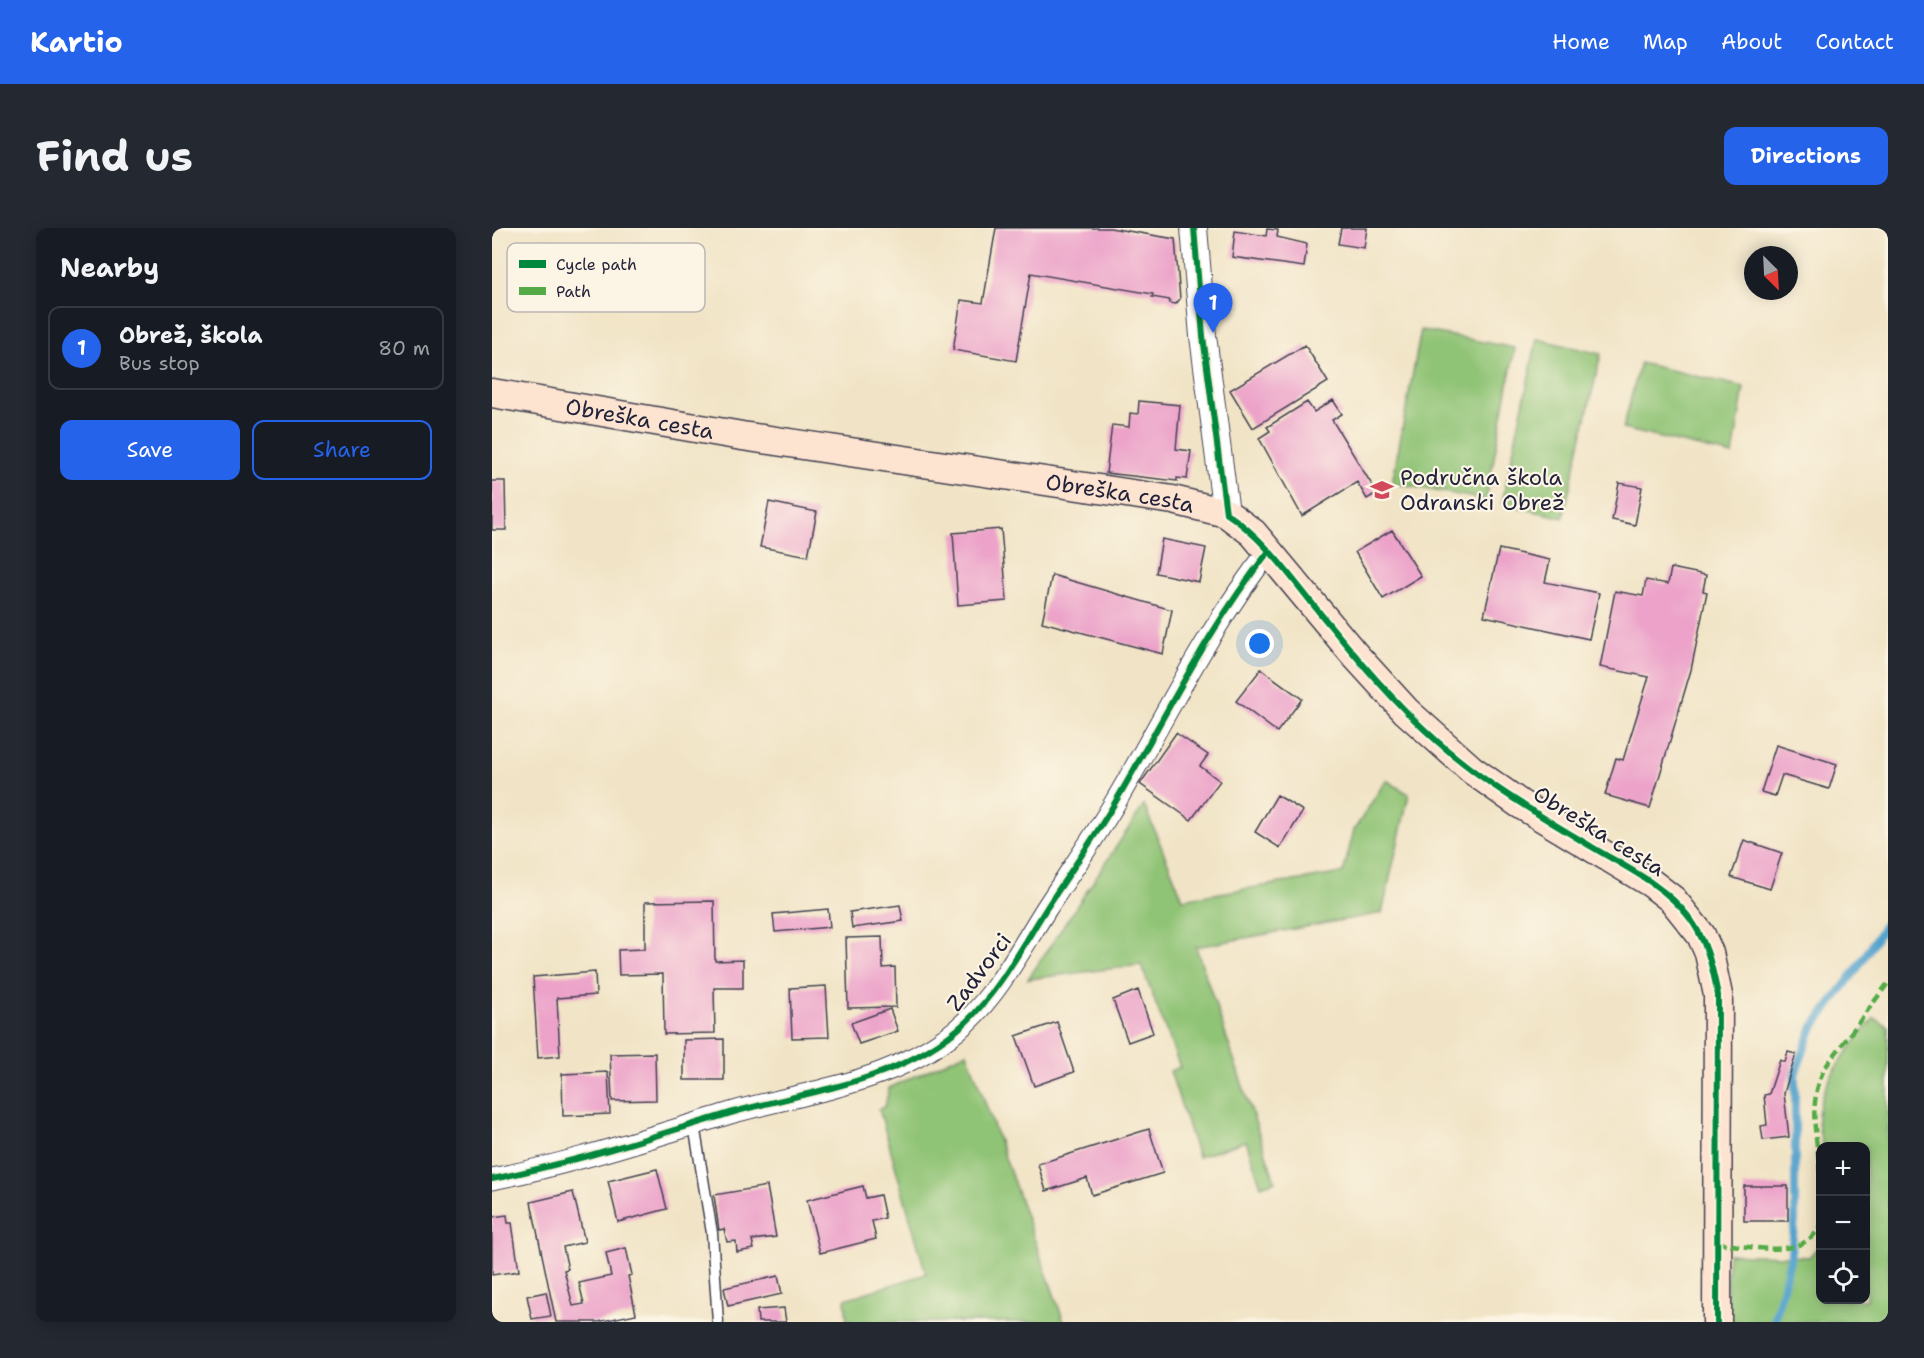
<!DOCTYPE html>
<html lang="en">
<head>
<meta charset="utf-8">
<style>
	body { margin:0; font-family:"Shantell Sans",sans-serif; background:#242831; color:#f1f3f6 }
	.controls { position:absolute; right:18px; bottom:18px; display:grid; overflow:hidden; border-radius:12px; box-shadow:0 3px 15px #0003 }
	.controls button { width:54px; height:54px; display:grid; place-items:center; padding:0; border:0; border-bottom:2px solid #363941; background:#171b24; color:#f1f3f6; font:30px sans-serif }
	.compass { position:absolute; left:1252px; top:18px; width:54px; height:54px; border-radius:50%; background:#171b24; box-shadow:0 3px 15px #0003; rotate:156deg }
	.you { position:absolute; left:768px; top:416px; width:21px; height:21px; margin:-15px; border:4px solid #fff; border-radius:50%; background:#1a73e8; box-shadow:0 0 0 9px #1a73e833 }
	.badge { display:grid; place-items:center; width:39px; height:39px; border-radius:50%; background:#2563eb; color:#fff; font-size:20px; font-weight:700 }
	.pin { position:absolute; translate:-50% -50px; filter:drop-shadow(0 2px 3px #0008) }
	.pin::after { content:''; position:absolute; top:32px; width:21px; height:18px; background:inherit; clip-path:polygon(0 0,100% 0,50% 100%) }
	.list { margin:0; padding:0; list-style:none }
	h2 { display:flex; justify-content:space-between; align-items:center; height:78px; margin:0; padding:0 24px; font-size:26px }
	h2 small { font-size:20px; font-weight:400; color:#9ea1a6 }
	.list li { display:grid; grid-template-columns:39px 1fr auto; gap:18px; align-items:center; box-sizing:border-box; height:84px; margin:0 12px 12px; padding:0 12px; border:2px solid #363941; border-radius:12px }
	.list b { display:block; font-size:22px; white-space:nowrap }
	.list p { margin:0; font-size:20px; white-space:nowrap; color:#9ea1a6 }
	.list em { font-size:20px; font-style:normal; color:#9ea1a6 }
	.actions { display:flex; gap:12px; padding:18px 24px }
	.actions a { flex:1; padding:14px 0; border:2px solid #2563eb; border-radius:12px; text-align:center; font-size:21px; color:#2563eb }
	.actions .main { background:#2563eb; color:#fff }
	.icon { flex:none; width:33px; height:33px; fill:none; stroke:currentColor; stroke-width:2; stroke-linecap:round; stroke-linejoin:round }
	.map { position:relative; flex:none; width:1396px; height:1094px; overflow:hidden; border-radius:12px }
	header { display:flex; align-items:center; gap:36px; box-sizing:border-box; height:84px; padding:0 30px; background:#2563eb; color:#fff }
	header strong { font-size:28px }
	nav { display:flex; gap:33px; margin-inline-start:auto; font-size:21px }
	.intro { display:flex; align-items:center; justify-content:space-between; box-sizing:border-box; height:144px; padding:0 36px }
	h1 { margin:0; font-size:42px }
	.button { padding:15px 27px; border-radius:12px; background:#2563eb; color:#fff; font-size:21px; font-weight:700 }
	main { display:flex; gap:36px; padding:0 36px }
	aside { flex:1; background:#171b24; border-radius:12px; box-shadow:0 3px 15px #0003 }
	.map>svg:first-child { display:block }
	.green { fill:#8fc375; stroke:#587258; stroke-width:1.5 }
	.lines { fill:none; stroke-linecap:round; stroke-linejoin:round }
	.stream { stroke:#53a3cd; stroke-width:8 }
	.building { fill:#eca2c9 }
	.service-casing { stroke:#413f50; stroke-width:13 }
	.minor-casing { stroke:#413f50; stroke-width:23 }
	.tertiary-casing { stroke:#413f50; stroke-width:28 }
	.secondary-casing { stroke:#413f50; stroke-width:31 }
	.service { stroke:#fff; stroke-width:10 }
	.minor { stroke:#fff; stroke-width:21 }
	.tertiary { stroke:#fff; stroke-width:26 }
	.secondary { stroke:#fde4d1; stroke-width:28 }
	.quiet { stroke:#53aa46; stroke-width:4.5; stroke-dasharray:9 4.5; stroke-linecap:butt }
	.cycleway-casing { stroke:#fcf5e5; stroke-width:10 }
	.cycleway { stroke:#00873e; stroke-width:6 }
	.labels { text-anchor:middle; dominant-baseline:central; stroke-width:4.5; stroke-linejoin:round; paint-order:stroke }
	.street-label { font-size:22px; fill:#22223b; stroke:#fcf5e5 }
	.poi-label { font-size:22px; fill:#22223b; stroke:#fcf5e5; text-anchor:start }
	.key { fill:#fcf5e5; stroke:#bbb6b2; stroke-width:1.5 }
	.key-label { font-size:16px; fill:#22223b }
</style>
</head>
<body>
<header>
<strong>Kartio</strong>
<nav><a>Home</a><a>Map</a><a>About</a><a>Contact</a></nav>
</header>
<div class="intro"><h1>Find us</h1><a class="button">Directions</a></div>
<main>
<aside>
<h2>Nearby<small></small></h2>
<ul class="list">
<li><span class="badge">1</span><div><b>Obrež, škola</b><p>Bus stop</p></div><em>80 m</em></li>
</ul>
<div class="actions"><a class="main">Save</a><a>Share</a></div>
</aside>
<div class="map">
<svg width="1396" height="1094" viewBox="0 0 1396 1094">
	<rect width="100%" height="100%" fill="#fcf5e5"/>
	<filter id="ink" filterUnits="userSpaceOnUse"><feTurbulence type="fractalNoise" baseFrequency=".0167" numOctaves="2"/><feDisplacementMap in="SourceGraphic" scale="12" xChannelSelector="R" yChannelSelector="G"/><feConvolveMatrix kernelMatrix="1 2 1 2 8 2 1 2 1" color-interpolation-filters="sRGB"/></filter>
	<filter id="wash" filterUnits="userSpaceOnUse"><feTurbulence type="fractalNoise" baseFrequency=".008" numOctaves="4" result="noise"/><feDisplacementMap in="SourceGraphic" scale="24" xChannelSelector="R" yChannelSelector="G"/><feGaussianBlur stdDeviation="1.35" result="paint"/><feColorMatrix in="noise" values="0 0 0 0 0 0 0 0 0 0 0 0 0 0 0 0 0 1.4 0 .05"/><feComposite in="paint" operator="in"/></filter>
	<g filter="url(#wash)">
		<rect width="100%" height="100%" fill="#f1e4c6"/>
		<path class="green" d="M929 102 1023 120 994 272 900 255Z
			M1045 111 1109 126 1071 290 1010 275Z
			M1148 135 1252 159 1241 227 1131 201Z
			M894 552 917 566 890 685 704 719 783 953 769 958 754 913 706 929 678 843 688 839 649 737 536 751 652 577 691 671 851 645 862 602Z
			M1382 790 1396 798V1094H1234L1236 1026 1317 1029 1328 1017V1072H1374V918H1330C1329 909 1325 896 1326 886 1332 848 1358 819 1382 790Z
			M475 824 572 1094H355L353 1071 434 1046 387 881 393 879 397 860Z"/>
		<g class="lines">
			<path class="stream" d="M1282 1094 1298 1032 1303 992V846L1320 801 1364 742 1396 692"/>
		</g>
		<g id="blocks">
			<path class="building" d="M504 0H618L683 11 688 71 684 76 677 75 678 72 660 69 661 66 539 45 524 133 461 122 469 72 491 75Z
				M849 0H875L872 20 846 16Z
				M775 1 786 2 785 9 815 16 812 39 740 29 743 3 774 8Z
				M813 117 836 154 761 200 738 162Z
				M841 172 850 186 840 192 885 265 875 271 865 254 810 288 767 210 778 203 775 199 815 174 822 184Z
				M647 173 688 177 684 221 699 223 695 251 685 250V253L614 245 620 197 637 199 638 185 646 186Z
				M0 253H13L14 302H0Z
				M1127 255 1150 259 1143 297 1120 292Z
				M277 274 325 284 316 328 268 319Z
				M509 301 515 373 466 377 461 305Z
				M900 302 929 348 891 371 863 324Z
				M670 311 714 320 707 354 664 345Z
				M1007 321 1058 332 1053 354 1107 365 1097 411 992 388Z
				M1179 340 1214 347 1211 363 1215 364 1199 442 1158 580 1113 567 1124 530 1131 532 1157 449 1108 439 1123 363 1151 368 1154 352 1176 356Z
				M560 347 680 382 671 426 550 394Z
				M769 441 810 471 785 504 744 473Z
				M684 505 716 527 708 538 728 553 699 592 648 556Z
				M1284 517 1345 536 1337 561 1290 547 1283 568 1269 564Z
				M785 567 811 583 788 620 763 604Z
				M1252 612 1290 625 1278 661 1239 649Z
				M222 673 223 733 251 732V760H222L223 805 172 806 171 746 127 747 126 722 153 721V674Z
				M408 677 411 693 360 700 358 684Z
				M336 681 338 699 283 704 281 686Z
				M390 709 391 740 403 739 404 779 356 780 354 710Z
				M103 744 104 767 65 770 68 828 46 830 41 749Z
				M334 758 337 809 300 810 298 760Z
				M646 762 661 805 636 814 621 772Z
				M398 781 406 803 367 816 359 795Z
				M565 794 582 844 542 858 524 808Z
				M232 811V852H192V812Z
				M1296 824 1304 826 1292 865 1297 909 1271 912 1269 898 1275 897 1272 867 1277 866 1288 832 1293 834Z
				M163 825 164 872 120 873 118 826Z
				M116 844 118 886 71 888 70 846Z
				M657 901 671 945 600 967 595 950 554 963 546 936Z
				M165 941 175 981 126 994 116 953Z
				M275 958 284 1009 260 1012 262 1021 245 1024 244 1013 235 1014 232 1001 227 1002 222 967Z
				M371 958 374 970 388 967 393 990 380 993 384 1011 328 1025 315 972Z
				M1252 958H1296V993H1252Z
				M81 964 93 1014 71 1019 76 1041 72 1042 81 1078 92 1076 87 1055 119 1048 114 1025 134 1020 140 1047 136 1048 144 1086 106 1094H64L39 974Z
				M15 987 16 995H20L27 1043 0 1047V989Z
				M286 1048 290 1066 236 1078 232 1060Z
				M54 1064 59 1088 40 1091 35 1068Z
				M292 1080 294 1094H266L265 1082Z"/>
		</g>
	</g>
	<g filter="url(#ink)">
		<use href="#blocks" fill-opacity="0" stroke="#413f50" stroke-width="1.5"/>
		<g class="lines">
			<g class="service-casing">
				<path id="service" d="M202 897 220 1005 226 1094"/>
			</g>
			<g class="minor-casing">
				<path id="minor" d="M0 951C83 935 161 908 242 884 322 862 411 853 474 794 507 763 530 719 554 681 576 647 600 613 621 578 672 492 715 401 777 323"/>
			</g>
			<g class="tertiary-casing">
				<path id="tertiary" d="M702 0 711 108 734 285"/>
			</g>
			<g class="secondary-casing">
				<g id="secondary">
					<path id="s1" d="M0 165 250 208 681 272 734 285 761 305 862 426 914 483 980 542 1028 576 1159 655 1181 672 1209 707 1217 725 1226 767 1225 1094"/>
				</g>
			</g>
			<use href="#service" class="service"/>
			<use href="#minor" class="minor"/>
			<use href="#tertiary" class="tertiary"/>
			<use href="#secondary" class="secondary"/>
			<path class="quiet" d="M1328 945C1325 906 1315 880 1332 841L1396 755
				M1225 1015C1256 1018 1311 1033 1328 998"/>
			<g class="cycleway-casing">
				<path id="cycleway" d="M702 0 711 108 734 285C772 310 798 348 827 384 864 429 902 475 946 514 993 556 1047 587 1100 619 1133 639 1172 657 1196 688 1215 712 1220 738 1226 767L1225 1094
					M0 951C83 935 161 908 242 884 322 862 411 853 474 794 507 763 530 719 554 681 576 647 600 613 621 578 672 492 715 401 777 323"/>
			</g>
			<use href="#cycleway" class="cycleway"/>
		</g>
	</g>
	<defs>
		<g id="school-bare" transform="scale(1.8)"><path d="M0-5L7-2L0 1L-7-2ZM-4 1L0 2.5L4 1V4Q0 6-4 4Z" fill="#d1495b" stroke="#fcf5e5" stroke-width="2.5" paint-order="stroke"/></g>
	</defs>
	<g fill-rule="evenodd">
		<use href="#school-bare" x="890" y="262"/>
	</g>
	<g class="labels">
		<g class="street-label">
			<text stroke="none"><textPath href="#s1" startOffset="150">Obreška cesta</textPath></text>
			<text stroke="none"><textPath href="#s1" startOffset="636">Obreška cesta</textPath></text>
			<text transform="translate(1107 603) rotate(32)">Obreška cesta</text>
			<text transform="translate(487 744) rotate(-53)">Zadvorci</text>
		</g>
		<g class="poi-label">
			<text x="908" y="249">Područna škola<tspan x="908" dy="25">Odranski Obrež</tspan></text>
		</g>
	</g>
	<rect x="15" y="15" width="198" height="69" rx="9" class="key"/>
	<rect x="27" y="32" width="27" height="8" fill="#00873e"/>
	<rect x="27" y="59" width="27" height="8" fill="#53aa46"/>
	<g class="key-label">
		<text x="64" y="42">Cycle path</text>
		<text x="64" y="69">Path</text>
	</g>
</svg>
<div class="controls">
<button>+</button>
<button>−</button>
<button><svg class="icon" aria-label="locate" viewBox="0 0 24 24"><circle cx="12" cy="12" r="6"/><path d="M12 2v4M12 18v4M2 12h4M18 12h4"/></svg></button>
</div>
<svg class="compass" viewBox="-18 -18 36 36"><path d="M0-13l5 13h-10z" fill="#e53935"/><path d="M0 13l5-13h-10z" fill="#9ea1a6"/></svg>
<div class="you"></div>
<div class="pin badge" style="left:721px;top:105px">1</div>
</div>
</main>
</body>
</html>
